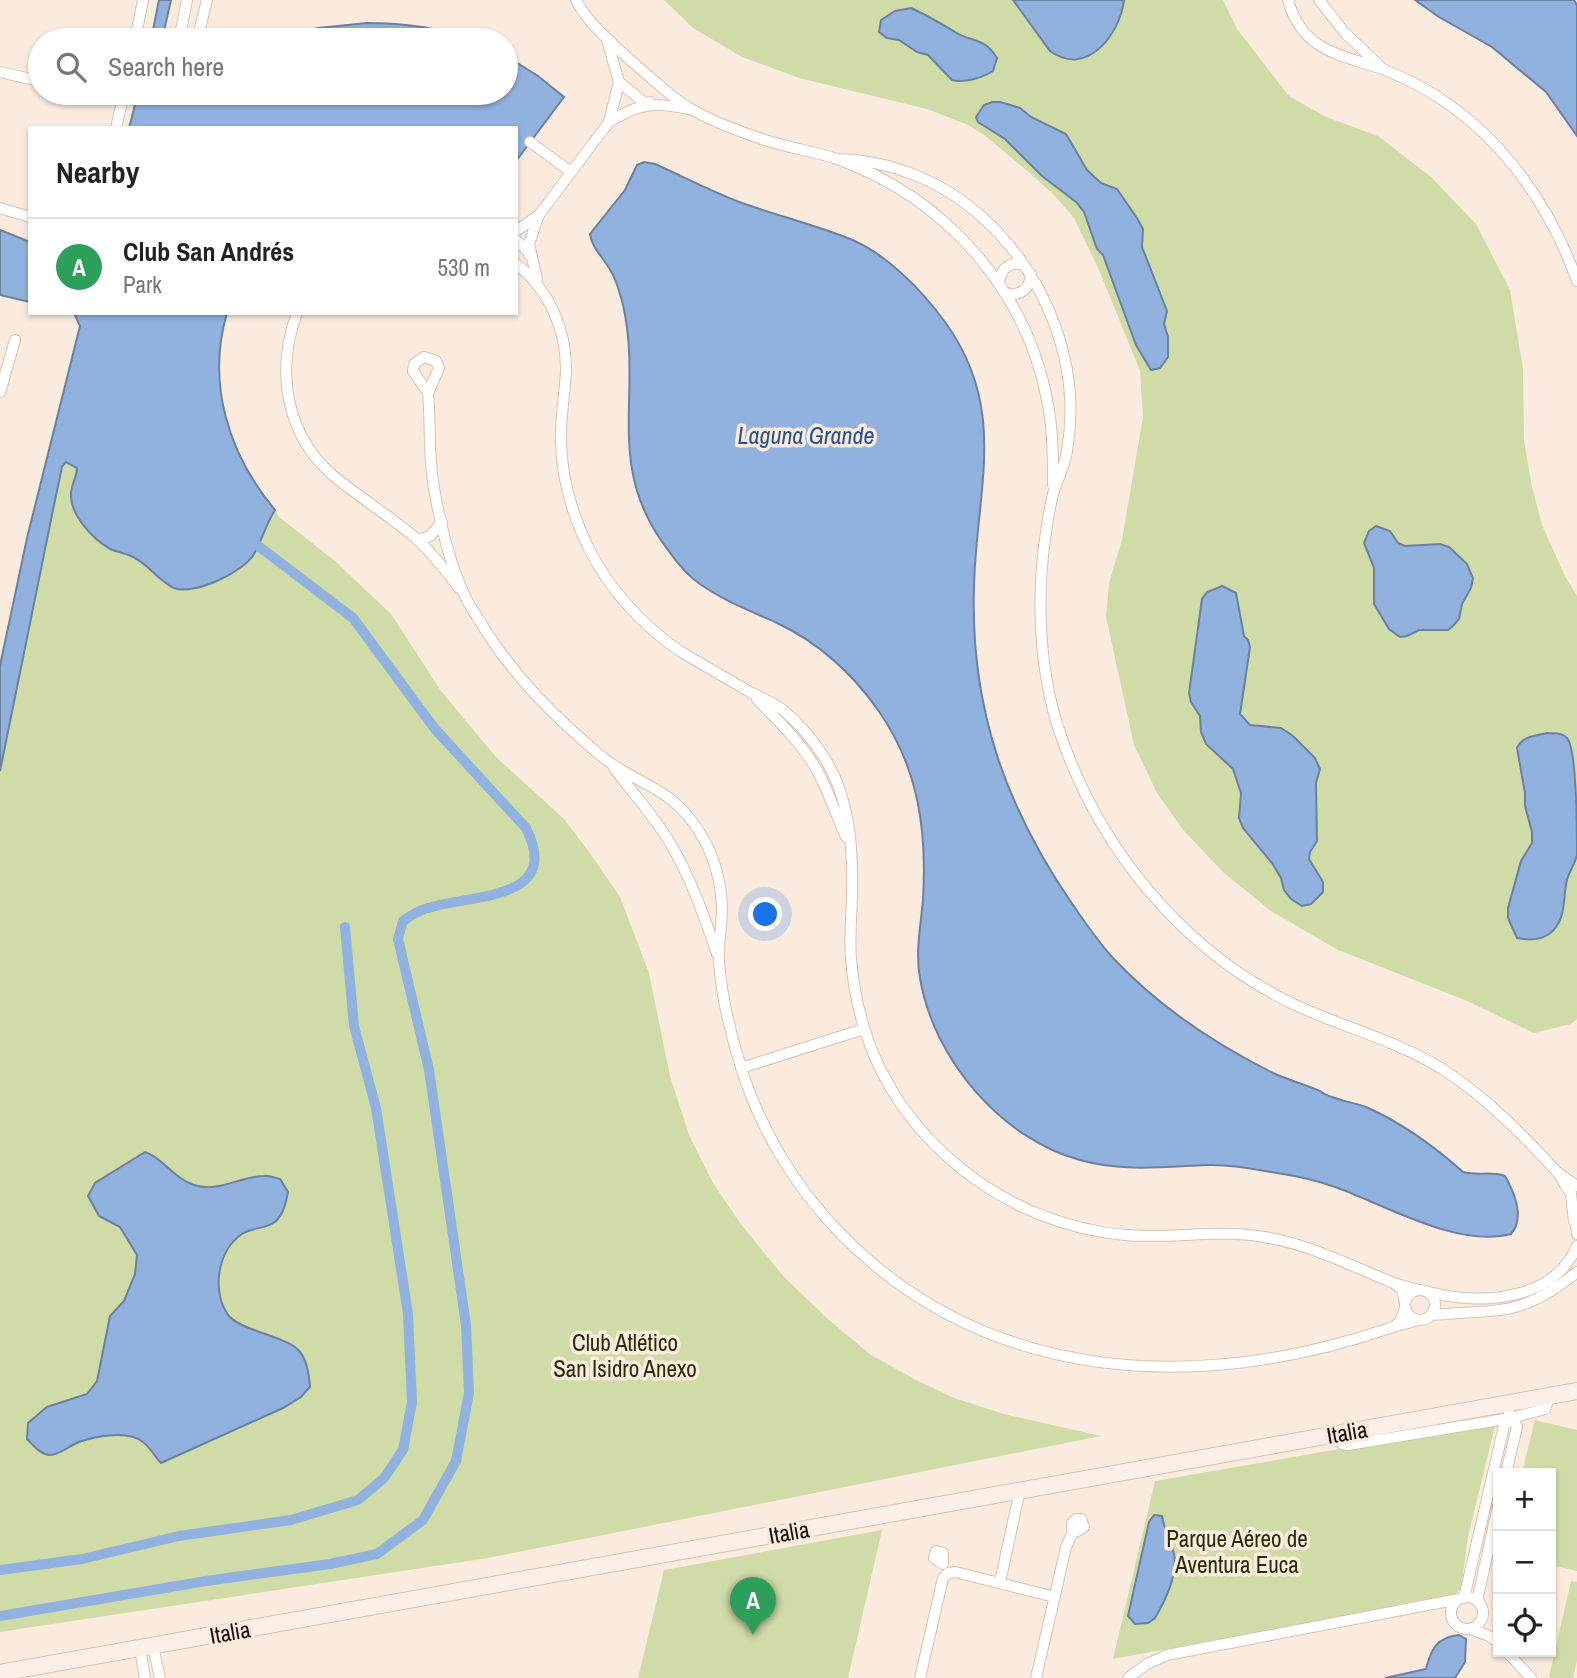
<!DOCTYPE html>
<html lang="en">
<head>
<meta charset="utf-8">
<style>
	body { margin:0; font-family:"Archivo Narrow",sans-serif; background:#f6f6f6; color:#222 }
	.controls { position:absolute; right:21px; bottom:21px; display:grid; overflow:hidden; border-radius:0px; box-shadow:0 2px 5px #0004 }
	.controls button { width:63px; height:63px; display:grid; place-items:center; padding:0; border:0; border-bottom:2px solid #e0e0e0; background:#fff; color:#222; font:35px sans-serif }
	.you { position:absolute; left:766px; top:915px; width:24px; height:24px; margin:-18px; border:5px solid #fff; border-radius:50%; background:#1a73e8; box-shadow:0 0 0 10px #1a73e833 }
	.badge { display:grid; place-items:center; width:46px; height:46px; border-radius:50%; background:#0f766e; color:#fff; font-size:23px; font-weight:700 }
	.pin { position:absolute; translate:-50% -58px; filter:drop-shadow(0 2px 4px #0008) }
	.pin::after { content:''; position:absolute; top:37px; width:24px; height:21px; background:inherit; clip-path:polygon(0 0,100% 0,50% 100%) }
	.list { margin:0; padding:0; list-style:none }
	h2 { display:flex; justify-content:space-between; align-items:center; height:91px; margin:0; padding:0 28px; font-size:30px }
	h2 small { font-size:23px; font-weight:400; color:#767676 }
	.list li { display:grid; grid-template-columns:46px 1fr auto; gap:21px; align-items:center; box-sizing:border-box; height:98px; padding:0 28px; border-top:2px solid #e0e0e0 }
	.list b { display:block; font-size:26px; white-space:nowrap }
	.list p { margin:0; font-size:23px; white-space:nowrap; color:#767676 }
	.list em { font-size:23px; font-style:normal; color:#767676 }
	.icon { flex:none; width:38px; height:38px; fill:none; stroke:currentColor; stroke-width:2; stroke-linecap:round; stroke-linejoin:round }
	.map { position:relative; flex:none; width:1577px; height:1678px; overflow:hidden }
	.search { position:absolute; background:#fff; box-shadow:0 2px 5px #0004; left:28px; top:28px; width:490px; height:77px; display:flex; align-items:center; gap:18px; box-sizing:border-box; padding:0 24px; border-radius:38px; color:#767676; font-size:26px }
	.panel { position:absolute; background:#fff; box-shadow:0 2px 5px #0004; left:28px; top:126px; width:490px; height:189px; border-radius:0px }
	.map>svg:first-child { display:block }
	.green { fill:#d0dca8 }
	.water { fill:#91b2de; stroke:#6c819e; stroke-width:2 }
	.lines { fill:none; stroke-linecap:round; stroke-linejoin:round }
	.canal { stroke:#91b2de; stroke-width:10 }
	.street-casing { stroke:#dbc1ae; stroke-width:12 }
	.secondary-casing { stroke:#dbc1ae; stroke-width:18 }
	.street { stroke:#fff; stroke-width:10 }
	.secondary { stroke:#fcefe7; stroke-width:16 }
	.labels { text-anchor:middle; dominant-baseline:central; stroke-width:7; stroke-linejoin:round; paint-order:stroke }
	.park-label { font-size:23px; fill:#262e04; stroke:#fbebdf }
	.street-label { font-size:23px; fill:#170f08; stroke:#fbebdf }
	.water-label { font-size:24px; font-style:italic; fill:#265289; stroke:#fbebdf }
</style>
</head>
<body>
<div class="map">
<svg width="1577" height="1678" viewBox="0 0 1577 1678">
	<rect width="100%" height="100%" fill="#fbebdf"/>
	<path class="green" d="M664 0H1223L1237 29 1289 96 1326 117 1378 136 1431 177 1476 224 1510 290 1523 369 1524 441 1532 487 1542 525 1565 576 1577 596V1019L1571 1024 1534 1033 1465 1000 1338 950 1271 911 1224 873 1184 831 1157 793 1134 745 1106 617 1109 583 1122 540 1143 417 1140 371 1100 272 1074 218 1053 194 1032 175 984 135 968 125 927 109 799 78 742 57 693 28Z
		M66 462 77 467C77 476 71 485 71 493 73 516 91 538 110 549 118 553 128 554 135 558 148 566 164 588 179 590 198 593 244 572 254 554 261 541 267 524 275 510L279 517 335 561 391 614 441 691 496 757 563 818 590 853 620 897 649 973 670 1076 689 1135 713 1183 740 1223 784 1277 829 1320 871 1355 918 1381 954 1398 1004 1414 1101 1436 488 1558 0 1632V658L43 473 45 478 56 483Z
		M1535 1420 1577 1430V1571L1551 1565V1473H1522Z
		M1496 1422 1468 1537 1461 1589 1453 1596 1113 1659 1155 1481Z
		M882 1530 848 1678H638L664 1570Z
		M1571 1581 1577 1582V1660L1573 1678H1552L1549 1677Z"/>
	<path class="water" d="M159 0H171L162 40H151Z
		M1013 0H1124C1120 34 1087 78 1050 51Z
		M1415 0H1574L1577 5V136L1546 92 1492 47 1439 17Z
		M911 8C927 15 940 23 955 32 973 43 984 37 997 58L993 71C982 78 965 83 952 80L928 55 917 52 899 40 887 38 879 32 881 20 895 11Z
		M367 23C403 23 438 27 472 40H278L318 28Z
		M506 56 538 76 564 97 516 161V128H129L138 93H506Z
		M992 102H1000L1020 108 1031 117 1066 134 1087 170 1101 183 1117 189 1137 218 1143 229 1142 247 1167 311 1164 324 1168 337V357L1160 368 1151 370 1136 345 1103 255 1097 249 1084 212 1076 202 1042 176 1005 139 978 122 976 117 984 105Z
		M644 162 655 164C684 177 712 192 742 203 776 215 811 224 845 237 884 251 921 289 945 322 1009 410 976 490 974 587 970 708 1006 809 1075 908 1087 925 1099 943 1113 958 1158 1006 1215 1044 1273 1073 1288 1080 1304 1084 1320 1091 1329 1099 1353 1102 1366 1107 1400 1122 1435 1147 1463 1172 1477 1176 1491 1171 1505 1176 1514 1192 1525 1218 1511 1234 1458 1248 1387 1206 1338 1188 1319 1181 1297 1176 1277 1173 1253 1169 1229 1164 1206 1165 1163 1167 1122 1172 1080 1160 1001 1139 933 1058 920 978 915 953 921 925 923 899 927 831 919 768 878 710 853 674 818 642 777 623 751 611 724 601 700 584 684 573 674 558 663 543 605 462 643 392 623 305 620 293 616 278 609 268 602 256 592 248 590 234L625 190 637 165Z
		M0 230 30 242V302L0 295Z
		M74 313H227C206 384 229 455 275 510 266 524 262 540 254 554 244 572 193 596 174 588 157 580 148 563 131 556 124 553 117 552 110 549 93 539 70 515 71 494 71 485 77 477 77 468L66 462 62 467 54 505 0 771V666L27 538 80 326Z
		M1376 526 1390 531 1398 543 1405 546 1440 544 1449 547 1467 564 1473 578 1471 588 1462 604 1459 619 1453 626 1448 630H1419L1407 636 1400 637 1389 629 1374 604V568L1364 543 1369 531Z
		M1222 586 1236 593 1244 636 1248 640 1250 647 1240 714 1250 725 1281 728 1293 736 1315 758 1320 769 1316 783 1317 841 1310 852 1309 859 1323 882V892L1311 904 1302 906 1291 899 1284 890 1281 878 1272 863 1243 828 1239 818 1241 793 1233 769 1206 744 1201 732 1200 716 1191 702 1189 693 1202 599 1207 592Z
		M1547 733C1553 734 1563 732 1567 738 1577 750 1577 838 1577 855 1575 864 1569 872 1567 880 1563 895 1566 914 1556 927 1547 940 1532 941 1517 938L1508 918V908L1521 861 1532 843V832L1525 806V793L1517 748C1522 736 1535 736 1547 733Z
		M145 1152C162 1157 173 1178 194 1185 219 1193 240 1176 264 1176 269 1175 275 1178 280 1179L288 1192C286 1202 284 1213 276 1221 268 1229 252 1227 242 1234 217 1251 211 1293 229 1316 236 1324 248 1328 257 1331 294 1345 307 1344 310 1387L301 1397 283 1408 161 1463C155 1457 150 1447 143 1442 128 1430 96 1436 79 1442 68 1446 61 1455 49 1455 40 1454 33 1445 27 1439L28 1423 47 1407 87 1394 97 1381 110 1316 124 1301 135 1274 137 1255 120 1227 99 1216 88 1196 95 1183Z
		M1154 1515 1162 1516C1164 1530 1171 1541 1174 1554 1178 1574 1165 1601 1155 1618L1148 1623 1135 1624 1128 1616 1149 1522Z
		M1459 1635 1466 1639 1465 1662 1455 1678H1385L1426 1669C1431 1650 1436 1637 1459 1635Z"/>
	<g class="lines">
		<path class="canal" d="M0 1570 82 1559 179 1536 291 1520 358 1500 384 1478 403 1450 412 1402 408 1314 376 1108 354 1026 345 927
			M0 1616 206 1581 330 1564 377 1554 423 1520 456 1461 469 1393 466 1325 429 1070 398 939 403 921C409 917 416 912 422 910 466 893 564 904 526 828L435 729 353 618 257 545"/>
		<g class="street-casing">
			<path id="street" d="M576 0C588 24 617 48 637 66 654 80 672 98 691 109 713 122 741 132 765 140 788 148 814 151 837 159 946 198 1028 291 1048 405 1053 431 1053 459 1053 485
				M1288 0C1303 53 1341 54 1385 70 1403 77 1422 87 1438 97 1504 140 1551 207 1577 281
				M1319 0 1345 33 1383 69
				M135 40 143 0
				M179 40 187 0
				M197 40 207 0
				M0 72 40 81
				M619 82 646 104 650 102
				M92 93 122 100
				M609 122C639 103 654 102 689 109
				M116 128 124 93
				M530 142 571 172
				M837 159C890 160 943 181 983 218 1046 275 1082 365 1067 451 1065 465 1058 478 1054 491 1050 504 1048 519 1046 532 1036 597 1039 671 1060 733 1099 848 1181 949 1291 1003 1341 1027 1397 1040 1444 1070 1488 1099 1523 1135 1558 1173
				M0 208 30 217
				M516 231 539 215 609 122 619 82 607 40
				M516 240 530 253 529 255
				M516 264C549 289 567 331 566 372 565 392 561 413 561 433 560 471 571 511 587 545 608 588 643 627 683 653 705 666 728 679 750 692 761 698 773 702 783 710 799 723 813 740 824 757 849 796 853 845 852 890 852 913 849 936 851 959 853 982 857 1005 864 1027 898 1142 1008 1225 1125 1235 1172 1239 1218 1229 1264 1237 1309 1244 1351 1266 1394 1283
				M537 279 529 244 538 217
				M999 282C1001 268 1010 261 1024 265
				M1006 293C1020 297 1030 289 1031 274
				M297 313C275 372 286 437 336 478 362 499 391 517 417 539 432 553 446 571 459 588
				M424 357 436 361 439 368 428 393 413 371 414 364Z
				M0 392 15 340
				M428 393C431 424 428 456 434 488 440 523 449 561 464 594 469 606 478 617 484 628 516 679 556 718 601 756 638 786 672 786 700 833 714 855 721 882 722 908 722 926 718 945 719 963 722 997 730 1032 740 1064 759 1127 794 1186 840 1233 989 1386 1201 1393 1393 1327
				M417 540 430 536 442 522
				M757 699C780 723 805 746 820 776 830 796 837 817 846 837
				M614 768C633 793 654 816 670 843 691 878 704 916 717 954
				M741 1068 864 1029
				M1575 1215 1577 1234
				M1574 1221 1571 1194 1558 1173 1577 1186
				M1405 1305a15 15 0 1 1 30 0a15 15 0 1 1-30 0Z
				M1429 1292C1479 1305 1553 1302 1577 1246
				M1405 1302 1402 1290 1394 1283 1418 1290
				M1405 1308 1400 1322 1393 1327 1419 1320
				M1431 1315C1498 1309 1521 1318 1577 1272
				M1331 1435 1342 1444 1348 1445 1511 1418 1545 1409 1550 1395
				M1506 1473 1517 1427 1509 1413
				M1076 1519H1081L1084 1527 1072 1534V1523Z
				M936 1551 943 1553V1564L934 1558Z
				M948 1573 955 1572 1055 1597
				M1000 1582 1020 1490
				M1451 1613a16 16 0 1 1 32 0a16 16 0 1 1-32 0Z
				M1464 1598 1504 1426 1511 1418
				M1477 1601 1498 1506
				M1470 1629 1487 1635 1498 1642
				M153 1646 160 1678
				M140 1648 145 1678
				M1507 1652 1531 1678
				M920 1678 943 1578 948 1573
				M1036 1678 1066 1547 1072 1534
				M1128 1678 1147 1664 1167 1655 1459 1599"/>
		</g>
		<g class="secondary-casing">
			<path id="secondary" d="M0 1673 1577 1391"/>
		</g>
		<use href="#street" class="street"/>
		<use href="#secondary" class="secondary"/>
	</g>
	<g class="labels">
		<g class="park-label">
			<text x="625" y="1342">Club Atlético<tspan x="625" dy="26">San Isidro Anexo</tspan></text>
			<text x="1237" y="1538">Parque Aéreo de<tspan x="1237" dy="26">Aventura Euca</tspan></text>
		</g>
		<g class="street-label">
			<text transform="translate(1347 1432) rotate(-10)">Italia</text>
			<text transform="translate(789 1532) rotate(-10)">Italia</text>
			<text transform="translate(230 1632) rotate(-10)">Italia</text>
		</g>
		<g class="water-label">
			<text x="806" y="435">Laguna Grande</text>
		</g>
	</g>
</svg>
<div class="controls">
<button>+</button>
<button>−</button>
<button><svg class="icon" aria-label="locate" viewBox="0 0 24 24"><circle cx="12" cy="12" r="6"/><path d="M12 2v4M12 18v4M2 12h4M18 12h4"/></svg></button>
</div>
<div class="you"></div>
<div class="pin badge" style="left:753px;top:1635px;background:#2e9e5b">A</div>
<div class="search"><svg class="icon" aria-label="search" viewBox="0 0 24 24"><circle cx="10" cy="10" r="6"/><path d="M15 15l6 6"/></svg>Search here</div>
<section class="panel">
<h2>Nearby<small></small></h2>
<ul class="list">
<li><span class="badge" style="background:#2e9e5b">A</span><div><b>Club San Andrés</b><p>Park</p></div><em>530 m</em></li>
</ul>
</section>
</div>
</body>
</html>
